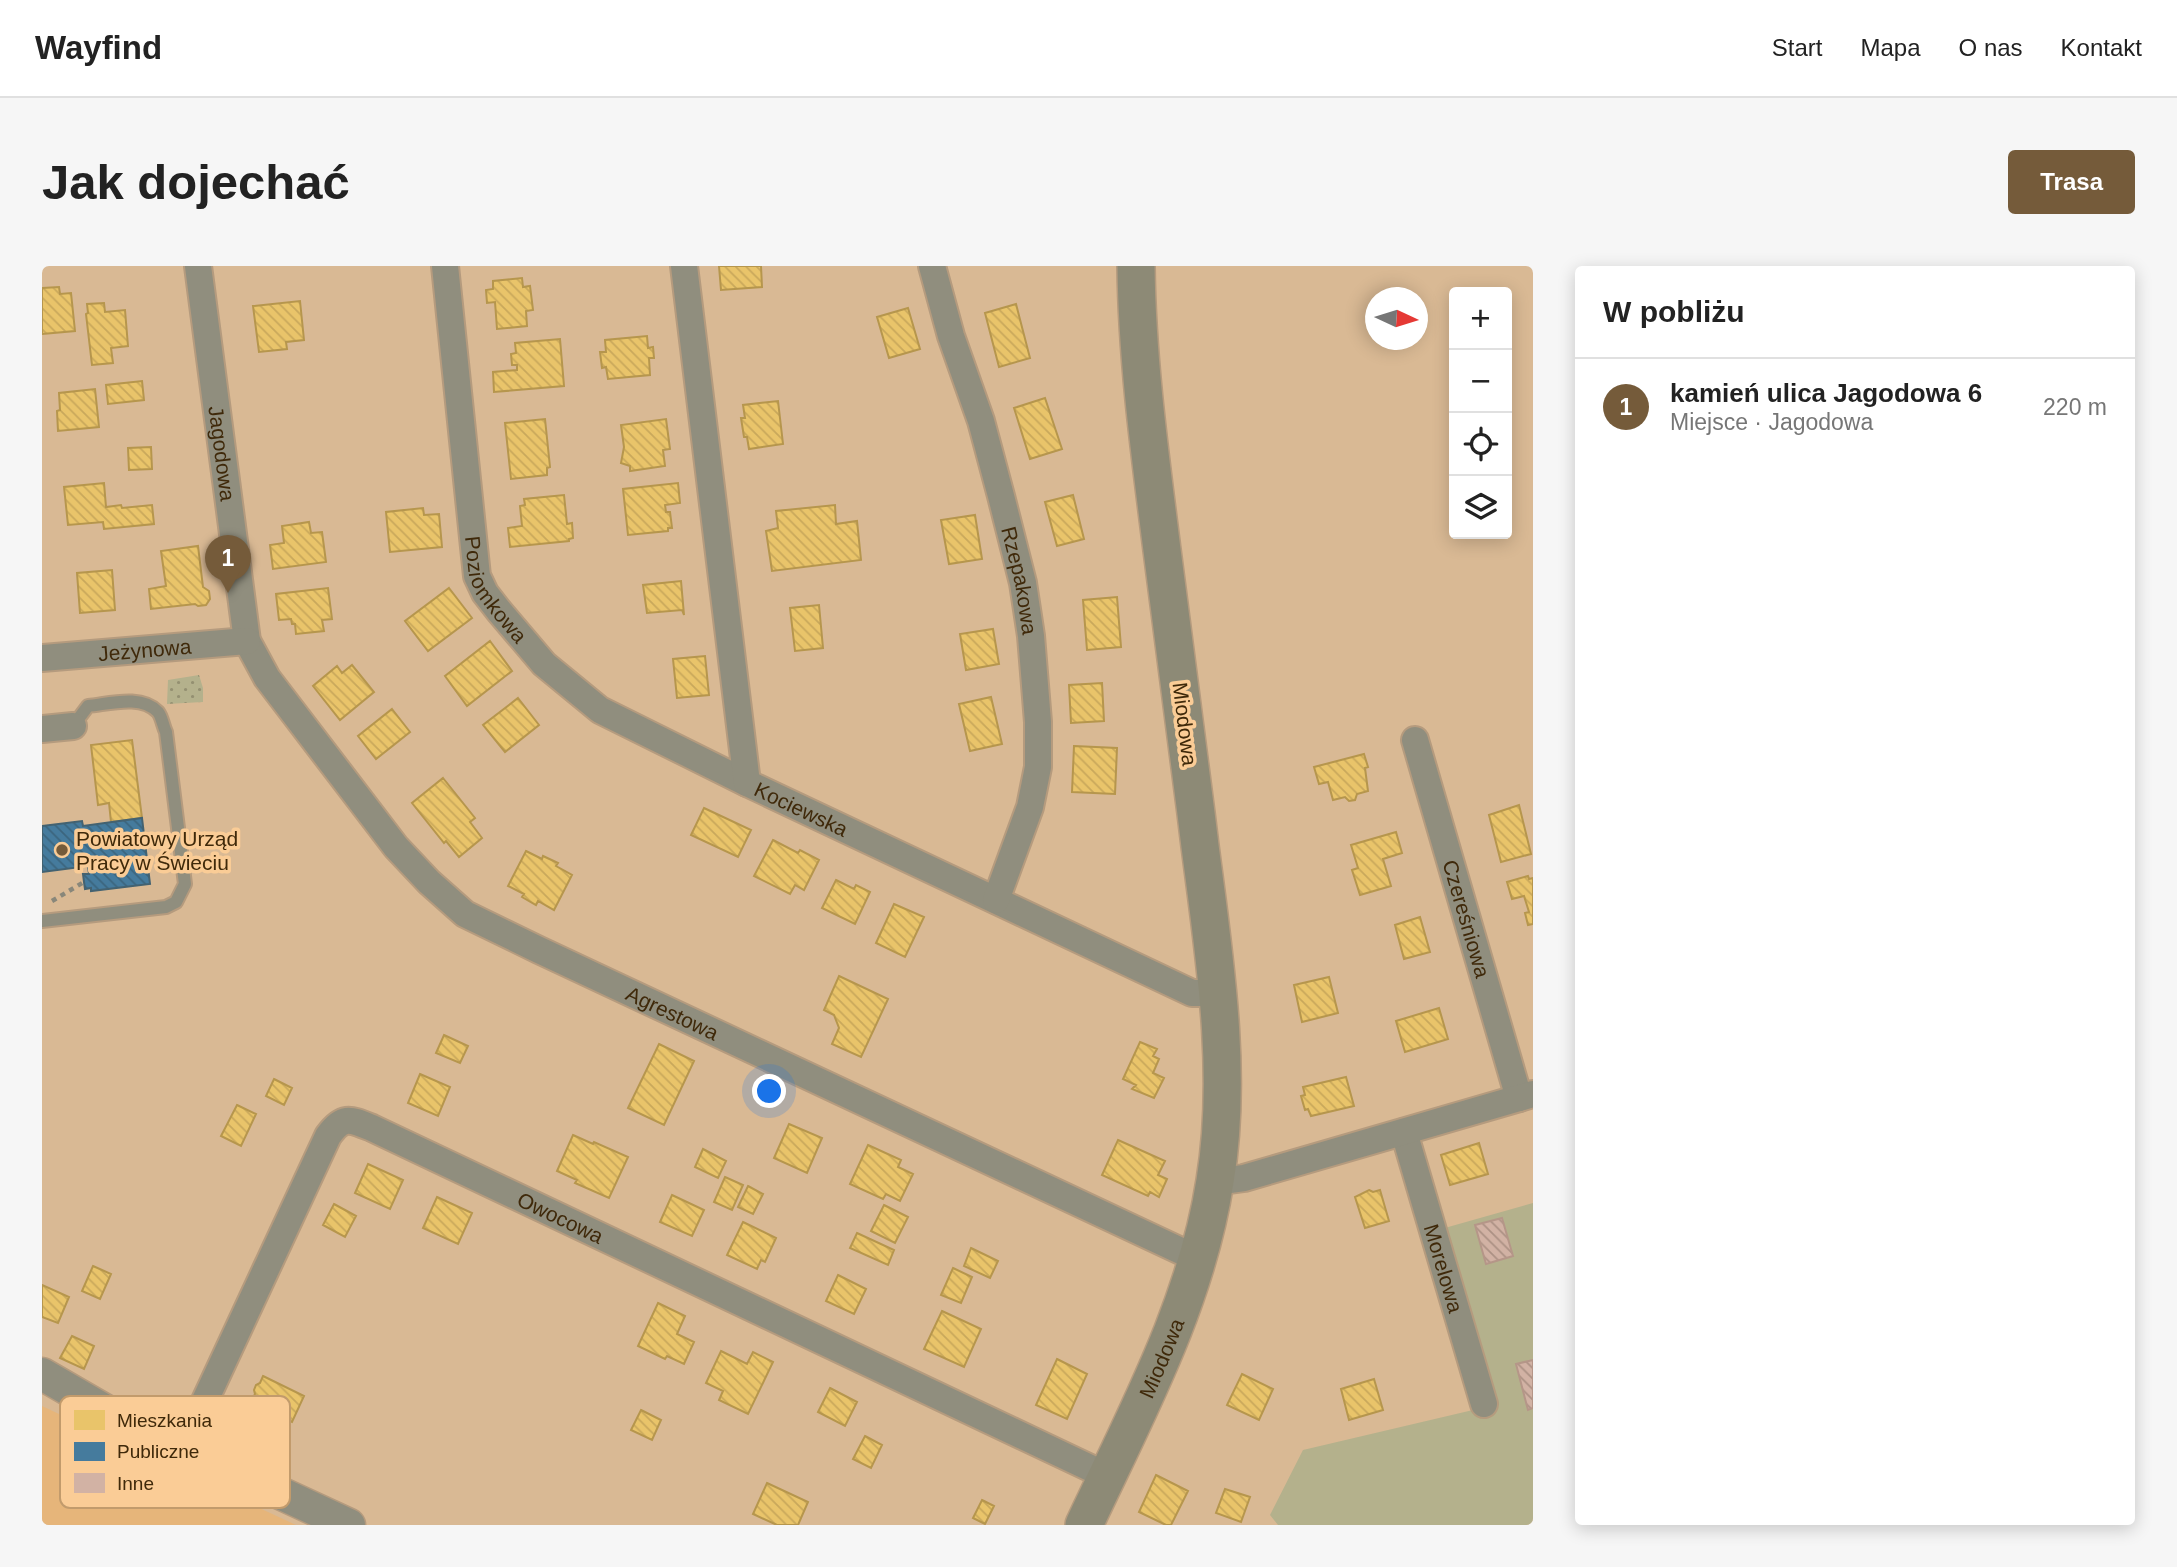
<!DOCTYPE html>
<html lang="pl">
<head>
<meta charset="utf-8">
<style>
	body { margin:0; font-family:Arial,sans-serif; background:#f6f6f6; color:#222 }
	.controls { position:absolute; right:21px; top:21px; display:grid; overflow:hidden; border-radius:7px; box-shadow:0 4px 18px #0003 }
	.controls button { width:63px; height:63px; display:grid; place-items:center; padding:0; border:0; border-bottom:2px solid #e0e0e0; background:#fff; color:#222; font:35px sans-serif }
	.compass { position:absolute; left:1323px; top:21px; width:63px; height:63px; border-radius:50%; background:#fff; box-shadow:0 4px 18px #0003; rotate:94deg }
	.you { position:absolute; left:728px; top:826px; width:24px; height:24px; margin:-18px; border:5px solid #fff; border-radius:50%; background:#1a73e8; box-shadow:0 0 0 10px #1a73e833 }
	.badge { display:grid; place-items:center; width:46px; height:46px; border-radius:50%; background:#755b3a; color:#fff; font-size:23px; font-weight:700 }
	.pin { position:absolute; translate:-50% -58px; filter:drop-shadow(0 2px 4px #0008) }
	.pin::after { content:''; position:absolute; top:37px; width:24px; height:21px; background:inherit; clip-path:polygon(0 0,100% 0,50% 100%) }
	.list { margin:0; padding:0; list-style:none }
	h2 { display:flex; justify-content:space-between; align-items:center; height:91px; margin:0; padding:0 28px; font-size:30px }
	h2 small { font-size:23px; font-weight:400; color:#767676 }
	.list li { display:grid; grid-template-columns:46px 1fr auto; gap:21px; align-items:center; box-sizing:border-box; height:98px; padding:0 28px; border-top:2px solid #e0e0e0 }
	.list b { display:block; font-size:26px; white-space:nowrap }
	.list p { margin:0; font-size:23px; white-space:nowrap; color:#767676 }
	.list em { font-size:23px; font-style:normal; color:#767676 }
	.icon { flex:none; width:38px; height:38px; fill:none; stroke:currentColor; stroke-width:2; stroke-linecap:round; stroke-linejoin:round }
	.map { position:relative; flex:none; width:1491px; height:1259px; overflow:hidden; border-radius:7px }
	header { display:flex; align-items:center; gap:42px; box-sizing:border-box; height:98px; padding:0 35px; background:#fff; border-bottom:2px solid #e0e0e0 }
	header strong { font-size:33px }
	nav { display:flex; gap:38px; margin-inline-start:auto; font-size:24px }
	.intro { display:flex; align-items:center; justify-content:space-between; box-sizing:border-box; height:168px; padding:0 42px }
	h1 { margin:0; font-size:49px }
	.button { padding:18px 32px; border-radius:7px; background:#755b3a; color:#fff; font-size:24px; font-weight:700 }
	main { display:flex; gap:42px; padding:0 42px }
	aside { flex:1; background:#fff; border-radius:7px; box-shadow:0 4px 18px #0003 }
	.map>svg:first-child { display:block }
	.built { fill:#e6b57a }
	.grass { fill:#b4b18c }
	.park { fill:url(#park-dots) }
	.homes { fill:url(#homes-back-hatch); stroke:#b6964d; stroke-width:2 }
	.public { fill:url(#public-back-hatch); stroke:#436271; stroke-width:2 }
	.building { fill:url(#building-back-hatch); stroke:#b59688; stroke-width:2 }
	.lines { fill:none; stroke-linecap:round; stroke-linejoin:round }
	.service-casing { stroke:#b59b7e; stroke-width:16 }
	.minor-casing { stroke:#b59b7e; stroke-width:30 }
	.tertiary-casing { stroke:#b59b7e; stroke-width:35 }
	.secondary-casing { stroke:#b59b7e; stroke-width:40 }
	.path { stroke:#89877a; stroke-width:4.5; stroke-dasharray:5 5; stroke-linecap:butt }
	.service { stroke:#908e7e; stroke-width:12 }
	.minor { stroke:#908e7e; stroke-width:26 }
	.tertiary { stroke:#908e7e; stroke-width:32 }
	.secondary { stroke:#8d8a76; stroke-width:37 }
	.poi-dot { fill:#755b3a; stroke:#facc96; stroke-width:2.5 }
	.labels { text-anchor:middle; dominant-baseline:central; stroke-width:7; stroke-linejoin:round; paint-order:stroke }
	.street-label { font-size:21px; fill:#3f290a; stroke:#facc96 }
	.poi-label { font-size:21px; fill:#3f290a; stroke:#facc96; text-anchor:start }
	.key { fill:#facc96; stroke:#c29b6c; stroke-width:2 }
	.key-label { font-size:19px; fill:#3f290a }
</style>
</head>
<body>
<header>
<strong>Wayfind</strong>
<nav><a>Start</a><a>Mapa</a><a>O nas</a><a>Kontakt</a></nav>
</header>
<div class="intro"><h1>Jak dojechać</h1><a class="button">Trasa</a></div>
<main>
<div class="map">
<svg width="1491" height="1259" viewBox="0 0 1491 1259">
	<defs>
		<pattern id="park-dots" width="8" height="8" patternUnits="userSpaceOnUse" patternTransform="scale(1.75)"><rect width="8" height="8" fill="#b4b18c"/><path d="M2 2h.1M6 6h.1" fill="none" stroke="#949071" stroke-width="1.8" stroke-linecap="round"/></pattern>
		<pattern id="homes-back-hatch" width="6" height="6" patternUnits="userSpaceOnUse" patternTransform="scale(1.75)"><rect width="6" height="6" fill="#e9c46a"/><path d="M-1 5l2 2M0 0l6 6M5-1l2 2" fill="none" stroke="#c9a85b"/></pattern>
		<pattern id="public-back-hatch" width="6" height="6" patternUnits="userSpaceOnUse" patternTransform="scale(1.75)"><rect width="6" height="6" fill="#457b9d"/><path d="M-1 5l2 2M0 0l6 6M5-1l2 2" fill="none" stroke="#3b657e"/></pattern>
		<pattern id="building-back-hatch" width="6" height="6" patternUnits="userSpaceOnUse" patternTransform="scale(1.75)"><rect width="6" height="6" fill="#d2b2a4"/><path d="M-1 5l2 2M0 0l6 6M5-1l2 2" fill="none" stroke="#ac9184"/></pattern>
	</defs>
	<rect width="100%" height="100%" fill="#d9b994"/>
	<path class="built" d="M0 1140 121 1197 254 1259H0Z"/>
	<path class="grass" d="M1491 937V1259H1236L1228 1249 1261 1184 1431 1144 1378 969Z"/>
	<path class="park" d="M157 409 161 422V436L125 438 126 414Z"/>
	<path class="homes" d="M677 0H719L720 21 679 24Z
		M480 12 481 21 488 20 491 44 484 45 485 60 455 63 453 36 445 37 444 24 451 23V15Z
		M17 21 18 28 29 27 33 65 0 68V22Z
		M258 35 262 74 244 76 245 83 217 86 211 40Z
		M62 37 63 46 83 44 86 80 69 82 71 97 50 99 44 48 46 47 45 38Z
		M974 38 988 92 957 101 943 47Z
		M866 42 878 83 847 92 835 51Z
		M605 70 606 82 611 81 612 92H607L608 109 566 113 564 101 560 102 558 86H564L563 74Z
		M518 73 522 120 452 126 451 106 475 104V99H470L469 88 474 87 473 77Z
		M100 115 102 134 66 138 64 119Z
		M53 123 57 161 16 165 15 145 18 144 17 127Z
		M1003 132 1020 183 988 193 972 142Z
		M736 135 741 178 707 183 705 171H702L699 152H703L701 139Z
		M503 153 508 201 505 202V209L469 213 463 157Z
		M624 153 628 183 621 184 623 200 588 205V200L579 197 582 181 579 159Z
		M109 181 110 203 87 204 86 182Z
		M62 217 64 241 79 239 80 242 110 239 112 258 62 263 61 256 26 259 22 221Z
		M636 217 638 237 623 239 624 246H628L630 262H626V265L586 269 581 223Z
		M522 229 525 258 530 257 531 272 527 273V275L468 281 466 262 480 260 478 240 483 239 482 233Z
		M1031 229 1042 273 1015 280 1003 236Z
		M793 239 794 258 815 255 819 294 730 305 724 265 736 262 734 245Z
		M381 242 382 249 397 248 400 281 348 286 344 246Z
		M933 249 940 293 907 298 899 254Z
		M267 256 269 267 280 266 284 296 231 303 228 279 242 277 240 260Z
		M156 280 161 321 167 325 168 333 164 339 156 340 153 338 109 343 107 323 124 320 119 285Z
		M70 304 73 344 38 347 35 307Z
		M639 315 642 349 640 344 605 347 601 319Z
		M286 322 290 353 280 354 282 365 254 368 253 358H250L249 353 237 354 234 328Z
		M407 322 430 352 386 385 363 355Z
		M1075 331 1079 381 1045 384 1041 334Z
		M777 339 781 382 753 385 748 342Z
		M951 363 957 398 924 404 918 368Z
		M448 375 470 405 425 440 403 410Z
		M663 390 667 429 635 432 631 393Z
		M310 399 332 426 298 454 271 420 295 400 300 407Z
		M1060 417 1062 455 1029 457 1027 419Z
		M949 431 960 478 928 485 917 438Z
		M476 432 497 459 463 486 441 459Z
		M350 443 368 466 334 493 316 470Z
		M90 474 100 552 69 556 67 537 56 539 49 479Z
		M1032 480 1075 482 1073 528 1030 526Z
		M1322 488 1326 501 1323 502 1326 525 1315 528 1313 534 1307 535 1303 531 1291 534 1286 516 1277 518 1272 501Z
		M401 512 433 552 428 556 440 572 417 591 404 575 402 577 370 537Z
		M1477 539 1489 588 1459 596 1447 549Z
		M662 542 709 564 696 591 649 569Z
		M1354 566 1360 587 1341 593 1349 620 1318 629 1310 604 1316 602 1309 579Z
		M731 574 756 587 758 584 777 594 762 624 753 619 748 628 712 610Z
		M484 585 500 593 501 590 516 597 514 600 530 609 512 644 496 635 494 639 480 631 482 628 466 620Z
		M1486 610 1487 613 1491 612V658L1486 659 1483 647 1487 646 1482 630 1470 633 1465 616Z
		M794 614 812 623 814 619 828 626 813 658 780 642Z
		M852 638 882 651 863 691 834 677Z
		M1378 651 1388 686 1362 693 1353 659Z
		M797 710 846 733 819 791 790 778 797 762 792 749 782 744Z
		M1287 711 1296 747 1260 756 1252 719Z
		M1397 742 1406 773 1363 786 1354 755Z
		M402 769 426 780 418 797 394 787Z
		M1098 776 1115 783 1111 790 1117 793 1111 807 1122 812 1112 832 1090 823 1094 819 1081 813Z
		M617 778 652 795 622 859 586 842Z
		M378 808 408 821 396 850 366 837Z
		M1304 811 1312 840 1269 850 1266 843 1263 844 1259 830 1263 829 1261 821Z
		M232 813 250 822 242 839 224 830Z
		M195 839 214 848 199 880 179 870Z
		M747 858 780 872 765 907 732 892Z
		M531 869 551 878 552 876 586 891 567 932 533 917 535 914 515 905Z
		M1076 874 1123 895 1116 909 1125 913 1117 931 1108 926 1106 930 1060 909Z
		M1437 877 1446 908 1408 919 1399 889Z
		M826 879 859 894 856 901 871 908 858 935 844 928 841 933 808 918Z
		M661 883 684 895 676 912 653 901Z
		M326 898 361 914 348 943 313 927Z
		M683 911 701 919 690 944 672 936Z
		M706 920 721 928 711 948 696 941Z
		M1327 924 1331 926 1338 924 1347 955 1323 962 1313 931Z
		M630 929 662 944 650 970 618 956Z
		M395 931 430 947 416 978 381 962Z
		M292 938 314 950 303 971 281 959Z
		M842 939 866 951 853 977 829 965Z
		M701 956 734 972 723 996 719 994 715 1003 685 989Z
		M815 967 852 984 846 999 808 982Z
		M929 982 956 995 948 1012 922 1000Z
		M51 1000 69 1008 58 1033 40 1025Z
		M911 1002 930 1011 919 1037 899 1029Z
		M796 1009 824 1023 812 1048 784 1035Z
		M0 1019 27 1031 16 1057 0 1051Z
		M616 1037 643 1050 635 1068 652 1076 642 1098 625 1090 623 1093 596 1080Z
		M900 1045 939 1063 922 1101 882 1083Z
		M30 1070 52 1080 42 1103 18 1092Z
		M679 1085 705 1098 711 1086 731 1096 706 1148 677 1134 681 1125 664 1117Z
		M1015 1093 1045 1108 1025 1153 994 1139Z
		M1200 1108 1231 1123 1217 1154 1185 1139Z
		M221 1110 262 1130 250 1156 208 1138 213 1128 212 1124 214 1119 218 1117Z
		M1332 1113 1341 1144 1307 1154 1299 1123Z
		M788 1122 815 1136 803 1160 776 1146Z
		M599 1144 619 1154 610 1174 589 1164Z
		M823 1170 840 1179 829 1202 811 1193Z
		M1114 1209 1146 1225 1129 1259H1124L1097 1246Z
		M725 1217 766 1236 756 1259H735L711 1248Z
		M1183 1223 1208 1231 1199 1256 1174 1247Z
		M940 1234 952 1240 943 1258 931 1252Z"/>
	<path class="public" d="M100 552 108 618 49 625V622L43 623 42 616 41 608H47L46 600 0 606V560L40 555 41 560Z"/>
	<path class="building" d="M1460 952 1471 990 1444 998 1433 959Z
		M1491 1094V1142L1486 1144 1474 1098Z"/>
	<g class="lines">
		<g class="service-casing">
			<path id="service" d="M0 655 124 641 134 636 143 618 124 466C121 460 120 451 116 446 99 428 67 438 46 440L31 460"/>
		</g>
		<g class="minor-casing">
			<g id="minor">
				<path id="s1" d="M156 0 205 375 225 412 354 581 387 616 423 648 497 684 1156 993"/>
				<path id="s2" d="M403 0 435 310 443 327 457 345 502 398 558 444 705 517"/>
				<path id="s3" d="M642 0 705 517 1150 727H1174"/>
				<path id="s4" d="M890 0 909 70 939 155 959 230 981 317 989 370 996 456V501L988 541 954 634"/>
				<path id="s5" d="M0 392 205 375"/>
				<path d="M0 463 31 460"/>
				<path id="s6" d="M1373 474 1477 832"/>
				<path id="s7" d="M1362 866 1442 1138"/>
				<path d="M1173 916 1202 912 1491 828"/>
				<path id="s8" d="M141 1182 286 870C301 849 308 853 330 862L1065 1210"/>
			</g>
		</g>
		<g class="tertiary-casing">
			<path id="tertiary" d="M0 1108 76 1152 307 1259"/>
		</g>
		<g class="secondary-casing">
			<g id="secondary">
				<path id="s9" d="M1042 1259C1094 1148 1154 1038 1173 915 1191 807 1172 688 1158 580 1146 481 1133 382 1120 284 1108 189 1095 95 1094 0"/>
			</g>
		</g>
		<path class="path" d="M10 635 42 616"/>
		<use href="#service" class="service"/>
		<use href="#minor" class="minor"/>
		<use href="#tertiary" class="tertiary"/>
		<use href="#secondary" class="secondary"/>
	</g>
	<circle class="poi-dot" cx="20" cy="584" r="7"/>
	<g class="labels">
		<g class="street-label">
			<text stroke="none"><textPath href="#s1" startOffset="189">Jagodowa</textPath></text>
			<text stroke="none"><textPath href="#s4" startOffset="327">Rzepakowa</textPath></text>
			<text stroke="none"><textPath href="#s2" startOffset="331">Poziomkowa</textPath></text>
			<text stroke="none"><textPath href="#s5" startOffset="103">Jeżynowa</textPath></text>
			<text transform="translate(1143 458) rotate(83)">Miodowa</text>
			<text stroke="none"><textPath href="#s3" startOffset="581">Kociewska</textPath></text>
			<text stroke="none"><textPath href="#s6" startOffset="186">Czereśniowa</textPath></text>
			<text stroke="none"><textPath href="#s1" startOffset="959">Agrestowa</textPath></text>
			<text stroke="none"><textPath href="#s8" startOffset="604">Owocowa</textPath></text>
			<text stroke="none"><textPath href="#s7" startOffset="142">Morelowa</textPath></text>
			<text stroke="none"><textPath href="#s9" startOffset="184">Miodowa</textPath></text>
		</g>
		<g class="poi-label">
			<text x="34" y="572">Powiatowy Urząd<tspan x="34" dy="24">Pracy w Świeciu</tspan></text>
		</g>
	</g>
	<rect x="18" y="1130" width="230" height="112" rx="10" class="key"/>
	<rect x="32" y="1144" width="31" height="20" fill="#e9c46a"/>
	<rect x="32" y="1176" width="31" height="19" fill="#457b9d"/>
	<rect x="32" y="1207" width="31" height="20" fill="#d2b2a4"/>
	<g class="key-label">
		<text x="75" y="1161">Mieszkania</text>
		<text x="75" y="1192">Publiczne</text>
		<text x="75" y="1224">Inne</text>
	</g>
</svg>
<div class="controls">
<button>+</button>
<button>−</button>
<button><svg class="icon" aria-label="locate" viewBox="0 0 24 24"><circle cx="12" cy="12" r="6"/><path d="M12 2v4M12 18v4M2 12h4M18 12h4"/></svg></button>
<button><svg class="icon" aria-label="layers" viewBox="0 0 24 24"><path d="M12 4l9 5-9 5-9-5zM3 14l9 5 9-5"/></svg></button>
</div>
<svg class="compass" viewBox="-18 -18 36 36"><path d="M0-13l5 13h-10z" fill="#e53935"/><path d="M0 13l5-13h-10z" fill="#767676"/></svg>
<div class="you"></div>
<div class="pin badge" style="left:186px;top:327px">1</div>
</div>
<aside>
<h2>W pobliżu<small></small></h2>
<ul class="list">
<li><span class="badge">1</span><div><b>kamień ulica Jagodowa 6</b><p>Miejsce · Jagodowa</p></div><em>220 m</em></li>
</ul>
</aside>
</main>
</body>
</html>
